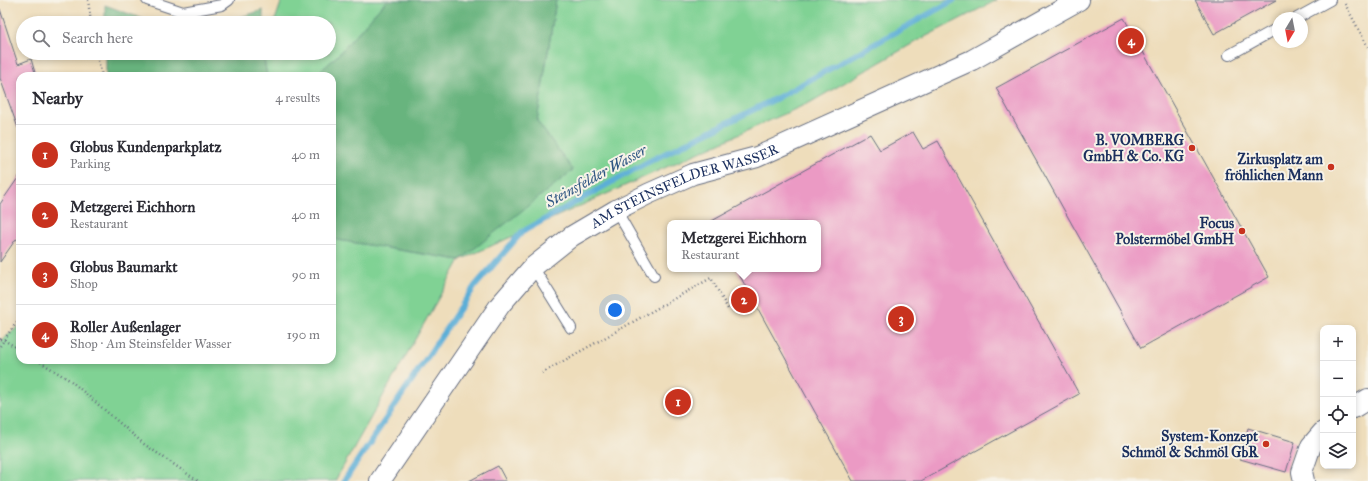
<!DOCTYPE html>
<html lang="en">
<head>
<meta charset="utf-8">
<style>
	body { margin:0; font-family:"IM FELL Great Primer",serif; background:#f7f7f7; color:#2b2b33 }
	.controls { position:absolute; right:12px; bottom:12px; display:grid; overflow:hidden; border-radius:8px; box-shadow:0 2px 6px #0003 }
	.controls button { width:36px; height:36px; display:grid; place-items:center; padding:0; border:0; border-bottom:1px solid #e1e1e2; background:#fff; color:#2b2b33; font:20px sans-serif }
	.compass { position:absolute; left:1272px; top:12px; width:36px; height:36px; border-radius:50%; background:#fff; box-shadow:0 2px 6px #0003; rotate:190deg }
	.you { position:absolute; left:615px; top:310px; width:14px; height:14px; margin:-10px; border:3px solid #fff; border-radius:50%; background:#1a73e8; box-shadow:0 0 0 6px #1a73e833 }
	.badge { display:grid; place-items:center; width:26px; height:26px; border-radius:50%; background:#c8321e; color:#fff; font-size:13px; font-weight:700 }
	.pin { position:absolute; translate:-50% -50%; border:2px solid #fff; box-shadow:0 1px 4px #0006 }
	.popup { position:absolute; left:667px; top:220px; width:154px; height:52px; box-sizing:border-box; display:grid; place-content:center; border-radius:8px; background:#fff; filter:drop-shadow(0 1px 3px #0005); font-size:13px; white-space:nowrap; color:#7c7c81 }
	.popup b { font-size:15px; color:#2b2b33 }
	.popup::after { content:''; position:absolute; left:50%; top:100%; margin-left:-8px; border:8px solid transparent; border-top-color:#fff }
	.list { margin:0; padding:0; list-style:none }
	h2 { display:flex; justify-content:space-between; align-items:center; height:52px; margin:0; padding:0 16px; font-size:17px }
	h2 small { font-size:13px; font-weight:400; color:#7c7c81 }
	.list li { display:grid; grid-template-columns:26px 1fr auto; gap:12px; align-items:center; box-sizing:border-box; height:60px; padding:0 16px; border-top:1px solid #e1e1e2 }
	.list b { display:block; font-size:15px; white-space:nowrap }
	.list p { margin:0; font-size:13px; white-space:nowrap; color:#7c7c81 }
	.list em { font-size:13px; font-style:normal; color:#7c7c81 }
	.icon { flex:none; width:22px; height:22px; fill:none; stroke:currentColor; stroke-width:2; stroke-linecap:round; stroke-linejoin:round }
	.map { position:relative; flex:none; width:1368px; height:481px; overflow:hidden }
	.search { position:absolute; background:#fff; box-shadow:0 2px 6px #0003; left:16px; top:16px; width:320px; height:44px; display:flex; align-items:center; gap:10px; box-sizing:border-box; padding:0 14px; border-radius:22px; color:#7c7c81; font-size:15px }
	.panel { position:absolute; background:#fff; box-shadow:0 2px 6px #0003; left:16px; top:72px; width:320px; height:292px; border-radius:12px }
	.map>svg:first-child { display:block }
	.green { fill:#80d294; stroke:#4e8079 }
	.forest { fill:#68b47e; stroke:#42726e }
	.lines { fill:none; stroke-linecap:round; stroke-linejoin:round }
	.stream { stroke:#5baed7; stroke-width:6 }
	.building { fill:#eb9ac4 }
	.service-casing { stroke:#656c7f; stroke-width:12 }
	.minor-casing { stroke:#656c7f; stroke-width:22 }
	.path { stroke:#656c7f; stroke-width:2.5; stroke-dasharray:1 3; stroke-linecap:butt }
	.service { stroke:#fff; stroke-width:10 }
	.minor { stroke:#fff; stroke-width:20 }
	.poi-dot { fill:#c8321e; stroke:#f7f3e8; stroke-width:1.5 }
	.labels { text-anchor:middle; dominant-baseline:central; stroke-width:4; stroke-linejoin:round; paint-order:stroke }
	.poi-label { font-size:14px; font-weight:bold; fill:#1b2f5e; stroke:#f7f3e8; text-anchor:end }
	.street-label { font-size:14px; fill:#1b2f5e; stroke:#f7f3e8 }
	.water-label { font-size:15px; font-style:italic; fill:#2e5582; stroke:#f7f3e8 }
</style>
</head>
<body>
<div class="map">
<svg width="1368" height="481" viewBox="0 0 1368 481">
	<rect width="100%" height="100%" fill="#f7f3e8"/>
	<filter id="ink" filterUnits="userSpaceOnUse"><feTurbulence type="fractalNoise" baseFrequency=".025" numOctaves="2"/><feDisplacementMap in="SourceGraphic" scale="8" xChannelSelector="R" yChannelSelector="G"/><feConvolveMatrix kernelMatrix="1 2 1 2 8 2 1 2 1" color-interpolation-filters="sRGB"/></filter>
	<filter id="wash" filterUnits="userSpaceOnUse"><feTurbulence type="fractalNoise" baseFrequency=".012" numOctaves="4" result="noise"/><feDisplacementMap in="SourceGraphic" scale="16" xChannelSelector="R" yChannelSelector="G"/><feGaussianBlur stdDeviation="0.9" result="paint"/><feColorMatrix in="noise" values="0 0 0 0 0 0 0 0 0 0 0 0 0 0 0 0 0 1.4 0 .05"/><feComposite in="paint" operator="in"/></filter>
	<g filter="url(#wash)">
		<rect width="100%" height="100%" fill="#edb"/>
		<path class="green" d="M282 0H387L338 55 315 76H267L263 56 264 53H329V23H274Z
			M556 0H997L917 41 811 102 460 260 335 481H0V342L20 325V360H332V239L460 260 537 121Z"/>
		<path class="forest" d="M387 0H556L537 121 573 170 460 260 332 239V76H315L338 55Z
			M105 5 154 23H105Z
			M263 10V23H221Z
			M106 53H263L267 76H106Z"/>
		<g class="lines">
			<path class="stream" d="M344 481 475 286 522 232 646 163 777 98 954 0"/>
		</g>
		<g id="blocks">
			<path class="building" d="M1195 0H1276L1214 34Z
				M0 9 18 64 31 59 36 76H20V128H18L0 78Z
				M1124 18 1269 277 1141 348 996 88Z
				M913 132 923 149 938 141 1079 394 921 481H853L736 269H818V223H711L710 222 870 134 880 150Z
				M20 175V237L18 240 16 239 0 262V204Z
				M1248 428 1295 442 1286 472 1240 459Z
				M498 466 506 481H469Z"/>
		</g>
	</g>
	<g filter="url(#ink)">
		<use href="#blocks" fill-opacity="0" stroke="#656c7f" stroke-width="1"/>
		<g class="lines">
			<g class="service-casing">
				<path id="service" d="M147 0 183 12 222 5 229 0
					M1297 18 1330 0
					M1229 55 1278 28
					M616 210 654 276
					M533 267 571 328"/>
			</g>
			<g class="minor-casing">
				<g id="minor">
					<path d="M1353 408 1368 399"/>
					<path id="s1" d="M380 481 500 305 533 267 572 236 616 210 648 194 693 174 757 157 972 60 1079 0"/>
					<path d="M1304 481 1302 472 1311 446 1323 432"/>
				</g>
			</g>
			<path class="path" d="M88 0 91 23
				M1345 4 1368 47
				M96 53 102 76
				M0 339 4 340 20 350
				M0 346 20 317
				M37 360 71 381 144 444 198 481
				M542 373 711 278 728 309"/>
			<use href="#service" class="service"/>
			<use href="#minor" class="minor"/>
		</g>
	</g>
	<g class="poi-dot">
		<circle cx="1192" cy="148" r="4"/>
		<circle cx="1331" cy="167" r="4"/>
		<circle cx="1242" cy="231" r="4"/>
		<circle cx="1266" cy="444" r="4"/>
	</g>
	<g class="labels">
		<g class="poi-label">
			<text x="1184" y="140">B. VOMBERG<tspan x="1184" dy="16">GmbH &amp; Co. KG</tspan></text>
			<text x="1323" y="159">Zirkusplatz am<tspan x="1323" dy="16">fröhlichen Mann</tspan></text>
			<text x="1234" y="223">Focus<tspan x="1234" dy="16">Polstermöbel GmbH</tspan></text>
			<text x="1258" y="436">System-Konzept<tspan x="1258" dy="16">Schmöl &amp; Schmöl GbR</tspan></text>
		</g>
		<g class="street-label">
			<text stroke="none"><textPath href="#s1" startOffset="437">AM STEINSFELDER WASSER</textPath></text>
		</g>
		<g class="water-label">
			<text transform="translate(596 176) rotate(-29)">Steinsfelder Wasser</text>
		</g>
	</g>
</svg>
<div class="controls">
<button>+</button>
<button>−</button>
<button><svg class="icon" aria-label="locate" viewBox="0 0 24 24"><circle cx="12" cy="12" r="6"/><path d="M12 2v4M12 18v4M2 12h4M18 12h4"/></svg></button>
<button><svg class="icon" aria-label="layers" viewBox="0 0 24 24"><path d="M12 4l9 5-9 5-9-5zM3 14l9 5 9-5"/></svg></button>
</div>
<svg class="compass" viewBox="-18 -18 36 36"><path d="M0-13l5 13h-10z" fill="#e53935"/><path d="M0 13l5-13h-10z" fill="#7c7c81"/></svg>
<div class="you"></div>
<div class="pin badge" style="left:678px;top:402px">1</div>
<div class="pin badge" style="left:744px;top:300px">2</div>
<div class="popup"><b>Metzgerei Eichhorn</b>Restaurant</div>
<div class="pin badge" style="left:901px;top:319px">3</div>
<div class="pin badge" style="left:1131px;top:41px">4</div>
<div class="search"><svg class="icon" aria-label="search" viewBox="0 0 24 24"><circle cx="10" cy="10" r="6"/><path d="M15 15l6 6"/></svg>Search here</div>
<section class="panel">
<h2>Nearby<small>4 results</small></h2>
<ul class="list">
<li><span class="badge">1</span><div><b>Globus Kundenparkplatz</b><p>Parking</p></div><em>40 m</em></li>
<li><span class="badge">2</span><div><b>Metzgerei Eichhorn</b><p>Restaurant</p></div><em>40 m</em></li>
<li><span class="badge">3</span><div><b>Globus Baumarkt</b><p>Shop</p></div><em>90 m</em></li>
<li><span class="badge">4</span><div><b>Roller Außenlager</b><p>Shop · Am Steinsfelder Wasser</p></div><em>190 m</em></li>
</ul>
</section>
</div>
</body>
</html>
